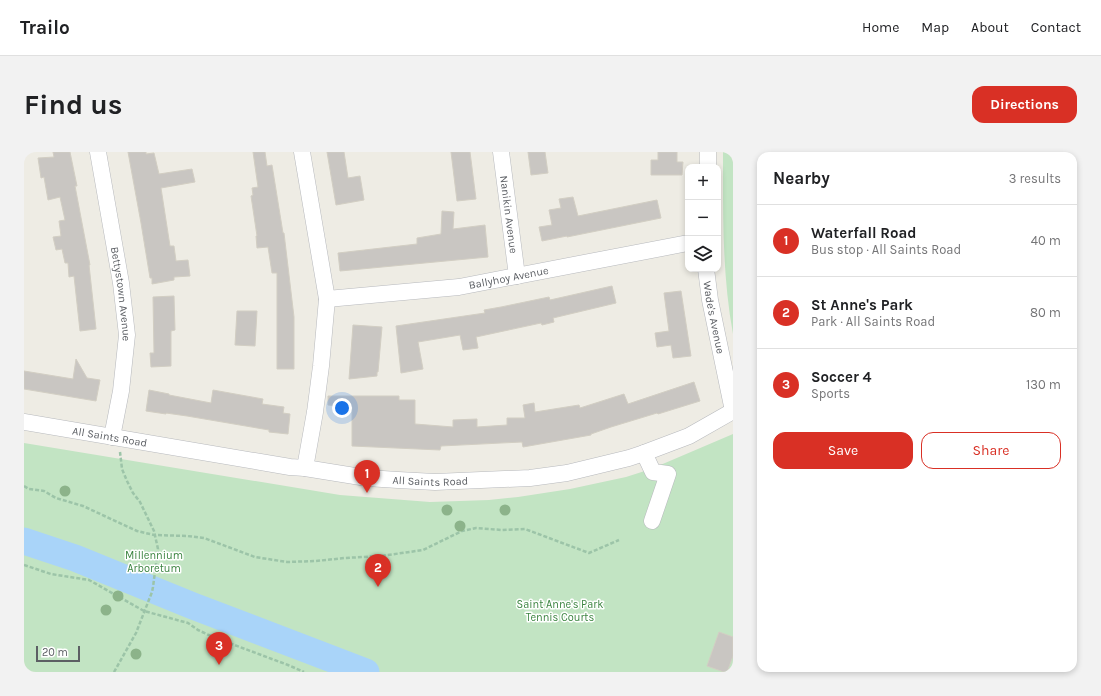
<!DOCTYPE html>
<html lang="en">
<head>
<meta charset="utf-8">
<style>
	body { margin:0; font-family:Karla,sans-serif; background:#f2f2f2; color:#202124 }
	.controls { position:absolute; right:12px; top:12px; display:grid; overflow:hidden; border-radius:8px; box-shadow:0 2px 6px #0003 }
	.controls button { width:36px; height:36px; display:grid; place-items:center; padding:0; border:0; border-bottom:1px solid #e0e0e0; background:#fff; color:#202124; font:20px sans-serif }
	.scale { position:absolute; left:12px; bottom:10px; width:44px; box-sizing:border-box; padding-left:4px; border:2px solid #5c5f64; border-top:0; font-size:11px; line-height:14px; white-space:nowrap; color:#5c5f64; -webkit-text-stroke:3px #fff; paint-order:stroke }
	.you { position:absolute; left:318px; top:256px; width:14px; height:14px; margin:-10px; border:3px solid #fff; border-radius:50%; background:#1a73e8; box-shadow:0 0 0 6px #1a73e833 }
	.badge { display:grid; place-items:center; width:26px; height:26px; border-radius:50%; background:#d93025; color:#fff; font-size:13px; font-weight:700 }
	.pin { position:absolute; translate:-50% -33px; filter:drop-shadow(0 1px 2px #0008) }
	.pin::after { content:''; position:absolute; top:21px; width:14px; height:12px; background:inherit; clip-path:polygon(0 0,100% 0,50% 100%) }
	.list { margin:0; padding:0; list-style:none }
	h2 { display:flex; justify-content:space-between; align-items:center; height:52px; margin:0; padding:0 16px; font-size:17px }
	h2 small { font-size:13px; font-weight:400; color:#757577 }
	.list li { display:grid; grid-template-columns:26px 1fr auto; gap:12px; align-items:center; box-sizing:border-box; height:72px; padding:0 16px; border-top:1px solid #e0e0e0 }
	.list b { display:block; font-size:15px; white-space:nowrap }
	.list p { margin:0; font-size:13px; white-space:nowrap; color:#757577 }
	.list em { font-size:13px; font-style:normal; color:#757577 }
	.actions { display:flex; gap:8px; padding:12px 16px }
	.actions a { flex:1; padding:9px 0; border:1px solid #d93025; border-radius:12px; text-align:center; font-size:14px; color:#d93025 }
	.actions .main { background:#d93025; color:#fff }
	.icon { flex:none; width:22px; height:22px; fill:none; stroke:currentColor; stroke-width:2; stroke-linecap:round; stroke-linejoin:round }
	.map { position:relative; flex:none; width:709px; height:520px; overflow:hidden; border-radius:12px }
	header { display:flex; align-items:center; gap:24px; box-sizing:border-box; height:56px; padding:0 20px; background:#fff; border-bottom:1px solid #e0e0e0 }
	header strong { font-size:19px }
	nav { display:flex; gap:22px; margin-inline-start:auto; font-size:14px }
	.intro { display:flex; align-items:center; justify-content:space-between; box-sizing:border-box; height:96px; padding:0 24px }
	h1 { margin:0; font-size:28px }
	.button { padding:10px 18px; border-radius:12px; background:#d93025; color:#fff; font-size:14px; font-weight:700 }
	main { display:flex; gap:24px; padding:0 24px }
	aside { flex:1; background:#fff; border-radius:12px; box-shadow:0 2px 6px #0003 }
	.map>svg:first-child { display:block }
	.green { fill:#c2e4c3 }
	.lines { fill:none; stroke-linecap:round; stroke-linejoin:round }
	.river { stroke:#a9d4f9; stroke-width:27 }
	.building { fill:#c9c6c2; stroke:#d2cec3 }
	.minor-casing { stroke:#b7b9bd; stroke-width:17 }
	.path { stroke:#9cc4a8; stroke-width:2.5; stroke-dasharray:4 2; stroke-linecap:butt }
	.minor { stroke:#fff; stroke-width:16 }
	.tree { fill:#8cb38a }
	.labels { text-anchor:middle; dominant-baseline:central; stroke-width:3; stroke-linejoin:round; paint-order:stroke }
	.street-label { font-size:11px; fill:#5c5f64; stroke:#fff }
	.park-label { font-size:11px; fill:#3b8440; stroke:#fff }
</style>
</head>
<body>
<header>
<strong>Trailo</strong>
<nav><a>Home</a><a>Map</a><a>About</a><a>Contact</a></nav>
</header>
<div class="intro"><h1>Find us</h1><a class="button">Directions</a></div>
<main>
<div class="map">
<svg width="709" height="520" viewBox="0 0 709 520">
	<rect width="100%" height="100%" fill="#eeece4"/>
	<path class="green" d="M699 0H709V182C698 123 699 60 699 0Z
		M709 282V520H0V291L316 343 406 350 465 348 494 345 546 337 602 325 627 317Z"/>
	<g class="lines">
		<path class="river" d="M0 389 51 406 169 454 342 520"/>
	</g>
	<path class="building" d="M29 0H46L53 34H51L66 113H65L72 177 56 179 50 124 45 125 44 111H41L38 97 32 98 29 85 37 84 35 69 41 68 36 45 24 48 20 25 17 26 14 6 30 5Z
		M104 0H122V2L130 1 135 22 168 17 171 30 137 36 146 94H150L152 109 164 108 166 124 150 125V128L128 132V126H126L117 71Z
		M229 0H241L243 14 248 13 259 81H260L270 165V217H253V121H248L244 95 233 96 232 84H233L227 44 229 43 228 36 234 35Z
		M303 0H320L324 26 336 24 340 48 312 53Z
		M427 0H446L452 47 433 49Z
		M504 0H521L524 21 507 23Z
		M634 0H653V10H659L658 23H627V8H634Z
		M549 45 554 64 633 48 637 66 543 85V84L518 89 515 75 528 73 525 58 537 56 535 47Z
		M418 59 430 60 429 77 461 73 464 105 316 119 314 101 393 92V86L417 82Z
		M588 134 592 151 529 166 530 170 518 173 517 171 452 185 454 196 439 198 436 183 394 190 399 217 377 221 372 174 461 161 460 158 477 155 525 145 526 148Z
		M657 139 667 204 649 206 647 193 633 195 631 181 645 179 640 141Z
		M150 144 151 178 147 179V214L127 215 126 201H130L129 145Z
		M213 159H233L231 194 211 193Z
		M329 173 358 175 354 220H353V224L325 227Z
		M52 207 63 226 76 228 72 249 0 237V219L49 227Z
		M670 230 676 249 634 262 633 261 587 275 567 282V283L499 295 498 290 417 294 416 298 328 294V255L304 253V244H375V248H391V272L429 275V268L453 267V275L483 273V266H501L499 253 510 251 511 260 555 253 556 256 600 242 604 252Z
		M125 238 145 242V243L187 251 189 238 239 247 238 252 260 255 259 261 266 262 264 282 245 280V278L163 264 142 261V262L122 259Z
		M695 480 709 485V504L703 520H700L683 514Z"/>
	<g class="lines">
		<g class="minor-casing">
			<g id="minor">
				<path id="s1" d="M74 0 97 131 103 183 97 239 88 285"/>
				<path d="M278 0 303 147 297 214 291 260 281 316"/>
				<path id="s2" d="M477 0 493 124"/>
				<path d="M684 0V15"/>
				<path id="s3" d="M682 117 686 148 709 259"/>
				<path id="s4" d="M303 147 435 135 664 91"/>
				<path id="s5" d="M0 270 266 315 281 316 343 326 374 328 411 330 506 326 543 321 605 306 620 301 665 284 709 259"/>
				<path d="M620 301 629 320 644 322 628 369"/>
			</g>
		</g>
		<path class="path" d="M0 334 5 337 20 339 32 346 59 354 113 379 130 383 163 384 180 386 231 405 263 410 292 409 321 406 357 404 399 398 438 379 452 376 478 378 501 377 565 401 595 388
			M0 413 27 422 65 428 120 459 164 471 174 478 189 485 264 513 280 520
			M90 520 112 481 128 440 129 435 134 397 130 379 116 350 109 341 103 329 98 317 96 300"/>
		<use href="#minor" class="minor"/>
	</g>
	<g class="tree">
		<circle cx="41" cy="339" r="5.5"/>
		<circle cx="423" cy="358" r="5.5"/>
		<circle cx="481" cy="358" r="5.5"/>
		<circle cx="436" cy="374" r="5.5"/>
		<circle cx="94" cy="444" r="5.5"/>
		<circle cx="82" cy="458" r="5.5"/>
		<circle cx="112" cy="502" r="5.5"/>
	</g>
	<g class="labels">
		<g class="street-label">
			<text stroke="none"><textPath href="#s2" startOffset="63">Nanikin Avenue</textPath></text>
			<text stroke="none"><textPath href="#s4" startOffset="183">Ballyhoy Avenue</textPath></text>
			<text stroke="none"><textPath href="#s1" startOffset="144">Bettystown Avenue</textPath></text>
			<text stroke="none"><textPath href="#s3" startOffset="49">Wade's Avenue</textPath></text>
			<text stroke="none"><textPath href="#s5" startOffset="87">All Saints Road</textPath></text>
			<text stroke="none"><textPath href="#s5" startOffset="411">All Saints Road</textPath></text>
		</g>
		<g class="park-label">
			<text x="130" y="403">Millennium<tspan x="130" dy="13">Arboretum</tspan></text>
			<text x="536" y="452">Saint Anne's Park<tspan x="536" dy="13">Tennis Courts</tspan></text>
		</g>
	</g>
</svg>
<div class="controls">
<button>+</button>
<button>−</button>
<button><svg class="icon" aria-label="layers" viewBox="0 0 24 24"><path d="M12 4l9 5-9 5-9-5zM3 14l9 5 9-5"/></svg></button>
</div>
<div class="scale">20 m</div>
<div class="you"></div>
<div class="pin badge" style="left:343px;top:341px">1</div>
<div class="pin badge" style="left:354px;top:435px">2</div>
<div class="pin badge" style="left:195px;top:513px">3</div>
</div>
<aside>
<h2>Nearby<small>3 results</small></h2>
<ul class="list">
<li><span class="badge">1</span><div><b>Waterfall Road</b><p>Bus stop · All Saints Road</p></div><em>40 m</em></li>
<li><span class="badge">2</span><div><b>St Anne's Park</b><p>Park · All Saints Road</p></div><em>80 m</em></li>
<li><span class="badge">3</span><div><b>Soccer 4</b><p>Sports</p></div><em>130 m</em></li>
</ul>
<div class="actions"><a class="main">Save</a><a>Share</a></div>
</aside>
</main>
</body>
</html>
